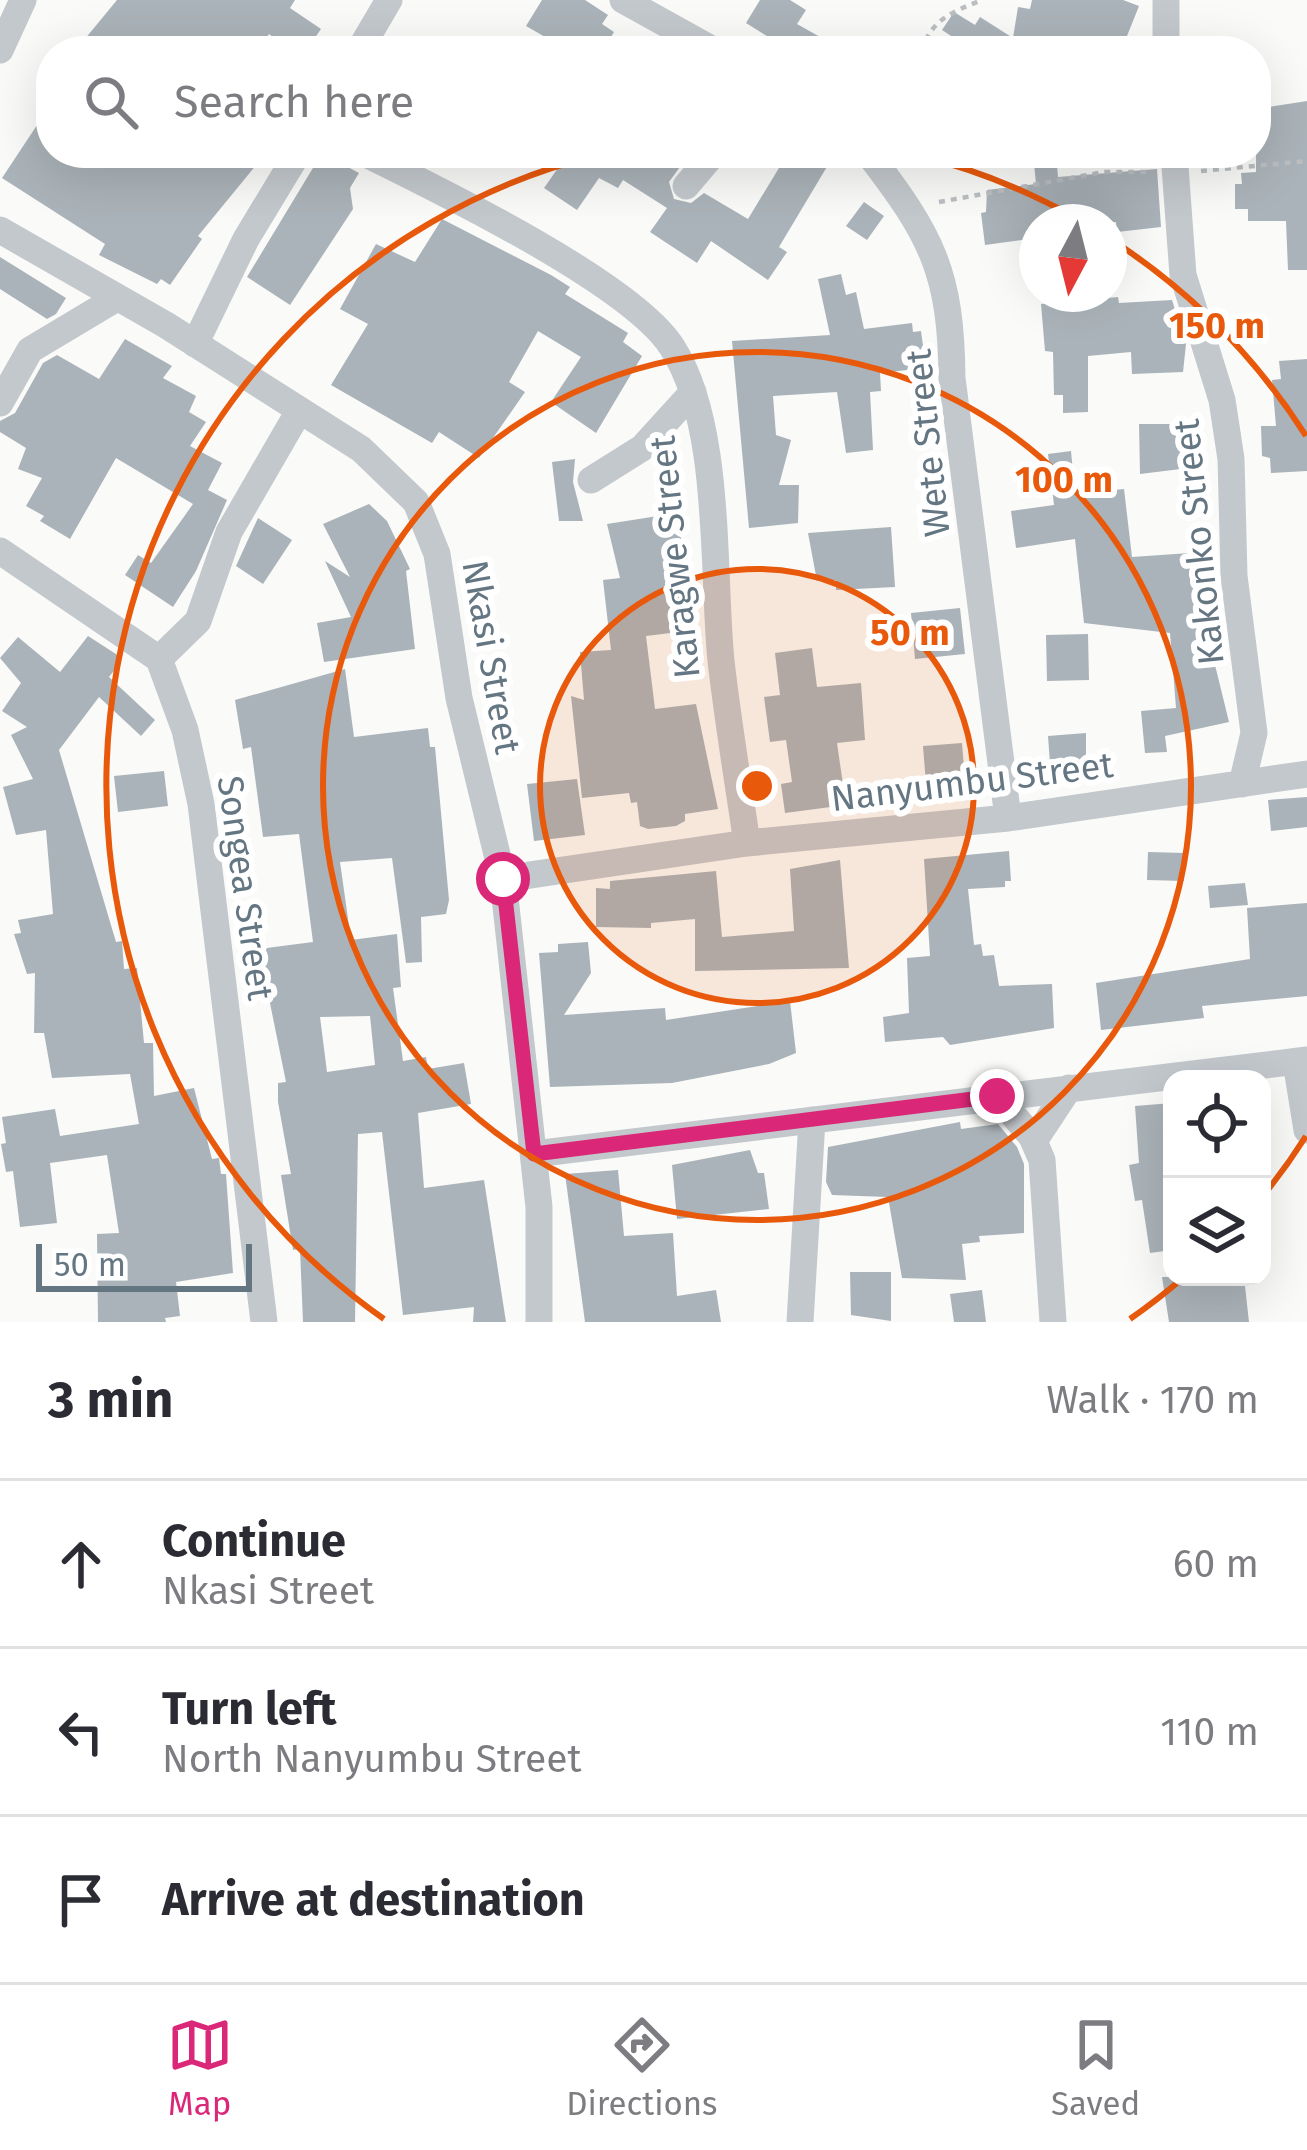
<!DOCTYPE html>
<html lang="en">
<head>
<meta charset="utf-8">
<style>
	body { margin:0; font-family:"Fira Sans",sans-serif; background:#f7f7f7; color:#2b2b33 }
	.controls { position:absolute; right:36px; bottom:36px; display:grid; overflow:hidden; border-radius:24px; box-shadow:0 12px 48px #0002 }
	.controls button { width:108px; height:108px; display:grid; place-items:center; padding:0; border:0; border-bottom:3px solid #e1e1e2; background:#fff; color:#2b2b33; font:60px sans-serif }
	.compass { position:absolute; left:1019px; top:204px; width:108px; height:108px; border-radius:50%; background:#fff; box-shadow:0 12px 48px #0002; rotate:187deg }
	.scale { position:absolute; left:36px; bottom:30px; width:216px; box-sizing:border-box; padding-left:12px; border:6px solid #657683; border-top:0; font-size:33px; line-height:42px; white-space:nowrap; color:#657683; -webkit-text-stroke:9px #fff; paint-order:stroke }
	.stop { position:absolute; width:36px; height:36px; margin:-27px; border:9px solid #db2777; border-radius:50%; background:#fff }
	.stop.end { background:#db2777; border-color:#fff; box-shadow:0 3px 12px #0008 }
	.list { margin:0; padding:0; list-style:none }
	h2 { display:flex; justify-content:space-between; align-items:center; height:156px; margin:0; padding:0 48px; font-size:51px }
	h2 small { font-size:39px; font-weight:400; color:#7c7c81 }
	.list li { display:grid; grid-template-columns:78px 1fr auto; gap:36px; align-items:center; box-sizing:border-box; height:168px; padding:0 48px; border-top:3px solid #e1e1e2 }
	.list b { display:block; font-size:45px; white-space:nowrap }
	.list p { margin:0; font-size:39px; white-space:nowrap; color:#7c7c81 }
	.list em { font-size:39px; font-style:normal; color:#7c7c81 }
	.icon { flex:none; width:66px; height:66px; fill:none; stroke:currentColor; stroke-width:2; stroke-linecap:round; stroke-linejoin:round }
	.map { position:relative; flex:none; width:1307px; height:1322px; overflow:hidden }
	.search { position:absolute; background:#fff; box-shadow:0 12px 48px #0002; left:36px; right:36px; top:36px; height:132px; display:flex; align-items:center; gap:30px; box-sizing:border-box; padding:0 42px; border-radius:48px; color:#7c7c81; font-size:45px }
	.sheet { height:660px; background:#fff }
	nav { display:flex; justify-content:space-around; align-items:center; box-sizing:border-box; height:168px; border-top:3px solid #e1e1e2; background:#fff; font-size:33px; color:#7c7c81 }
	nav a { display:grid; justify-items:center; gap:6px }
	nav .on { color:#db2777 }
	.map>svg:first-child { display:block }
	.building { fill:#aab3b9; fill-rule:evenodd }
	.lines { fill:none; stroke-linecap:round; stroke-linejoin:round }
	.path { stroke:#bbbfc2; stroke-width:4.5; stroke-dasharray:6 6; stroke-linecap:butt }
	.minor { stroke:#c3c8cc; stroke-width:27 }
	.route { stroke:#db2777; stroke-width:15 }
	.ring { fill:none; stroke:#e8590c; stroke-width:6 }
	.labels { text-anchor:middle; dominant-baseline:central; stroke-width:12; stroke-linejoin:round; paint-order:stroke }
	.street-label { font-size:36px; fill:#657683; stroke:#fff }
	.centre { fill:#e8590c; stroke:#fff; stroke-width:6 }
	.ring-label { font-size:36px; text-anchor:middle; font-weight:bold; fill:#e8590c; stroke:#fff; stroke-width:12; stroke-linejoin:round; paint-order:stroke }
</style>
</head>
<body>
<div class="map">
<svg width="1307" height="1322" viewBox="0 0 1307 1322">
	<rect width="100%" height="100%" fill="#fafaf8"/>
	<path class="building" d="M117 0H295L290 8 321 29 306 51H292L269 34 257 51H75Z
		M542 0H585L608 15 602 24 614 32 603 51H539L547 38 526 26Z
		M760 0H790L806 10 797 24 845 51H791L746 23Z
		M1032 0H1123L1139 6 1121 51H974L942 30 954 12 975 25 980 17 1013 38 1018 7 1030 9Z
		M1307 101V270H1288L1286 221H1248V209H1235V184H1242L1241 173 1256 172V130L1265 128 1261 108Z
		M51 104V153H188L209 168 215 158 207 153H266L198 236 202 239 170 285 161 279 157 284 99 255 105 244 2 178Z
		M322 153 359 173 350 188 353 209 290 305 247 277Z
		M556 153H690L669 182 674 199 691 203 704 193 748 219 788 153H819L831 160 779 247 787 252 768 280 711 241 697 263 650 232 667 208 623 180 618 188 599 178 577 210 544 188 565 158Z
		M1033 153H1056L1058 177 1157 169 1161 227 1117 232 1116 222H1037V238L985 245 981 213 986 212 987 190 1036 184Z
		M864 202 884 216 867 240 846 226Z
		M442 219 551 275 570 287 565 294 628 333 623 342 642 356 596 433 551 402 581 357 538 331 509 382 525 392 479 458 439 432 432 443 331 385 368 324 340 309 376 244 415 262Z
		M0 257 66 298 56 314 47 319 0 289Z
		M841 274 846 295 856 292 864 329 912 323 913 332 921 331 926 368 880 373 881 391 870 392 873 450 846 453 837 392 773 396 776 435 791 440 779 485H799L798 523 749 528 732 341 830 335 818 279Z
		M1118 297 1119 303 1172 300 1186 344 1183 372 1132 374 1131 352 1088 356V412L1063 413V395H1054L1053 352 1045 351 1041 304Z
		M125 339 172 366 163 378 196 396 189 412 206 422 190 446 222 463 208 490 227 500 196 571 173 607 125 575 138 555 151 563 193 504 116 458 70 539 40 521 44 516 26 506 42 478 18 469 26 448 0 432V421L15 413 43 363 57 355 99 379Z
		M1307 359V471L1271 473 1270 458 1262 456 1261 426H1276L1272 380 1281 379 1279 361Z
		M1139 424H1187L1189 468 1140 474Z
		M1071 451 1075 494 1124 489 1132 557 1190 553 1191 567H1200L1204 623 1221 621 1224 664 1215 665 1229 722 1165 736 1167 752 1145 753 1141 711 1176 708 1170 633 1084 623 1075 539 1016 548 1011 511 1054 505 1048 454Z
		M575 459 573 482 583 521H559L552 462Z
		M369 504 387 521 410 569 406 571 415 649 324 662 317 623 351 617 325 561 350 577 323 524Z
		M677 513 695 630 646 636 655 709 696 704 718 809 685 814V821L676 826 648 829 640 826 637 802 631 803 629 793 582 798 571 696 584 700 580 652 611 650 603 580 620 578 607 524Z
		M258 518 292 540 263 584 236 566Z
		M891 527 895 587 836 590V580L817 581 808 533Z
		M960 608 965 654 915 659 911 613Z
		M1088 634 1089 680 1047 681 1046 635Z
		M88 636 119 656 121 662 109 677 155 720 141 736 99 697 59 750 116 942 122 941 124 969 137 968 144 1043H153L154 1096 194 1088 212 1159 219 1158 221 1174H226L233 1273 176 1282 180 1316 165 1318 166 1322H98L97 1234 119 1233 107 1155 50 1163 57 1223 20 1227 13 1171 6 1172 1 1144 6 1143 2 1117 55 1109 60 1136 139 1124 130 1074 52 1078 44 1033H34L35 973 27 974 14 934 21 933 18 920 53 914 46 830 16 835 3 787 33 779 11 735 27 727 2 711 21 683 0 658 18 637 60 672Z
		M812 648 817 687 861 683 865 740 837 743 846 805 785 813 781 784 792 782 786 740 770 742 764 697 780 695 775 653Z
		M345 669 354 737 428 728 430 747H435L449 900 446 914 421 917 422 962 406 963 392 858 340 862 351 940 397 934 401 987 393 988 403 1061 426 1057 428 1069 464 1063 471 1104 418 1113 424 1188 484 1180 506 1322H473L474 1307 403 1315 382 1132 358 1134 355 1322H303L300 1249 293 1250 281 1175 291 1174 278 1102V1083L286 1082 259 949 313 942 299 834 263 837 251 747 243 749 235 700ZM370 1016 375 1065 327 1072 320 1017Z
		M1086 733V775L1051 778 1048 736Z
		M962 743 965 781 926 784 923 746Z
		M164 771 168 806 118 812 114 776Z
		M577 779 585 835 534 841 527 784Z
		M1307 797V827L1271 831 1268 800Z
		M1009 851 1011 881H1005V887L968 889 974 945 981 944 983 956 994 955 999 986 1052 984 1054 1028 950 1045 943 1037 885 1042 883 1017 909 1013 907 958 930 956 924 859Z
		M1148 852 1185 853 1184 881 1147 880Z
		M840 860 849 968 695 971V919L651 923V928L596 927V888L610 889V881L716 871 722 937 794 931 790 869Z
		M1245 883 1248 905 1210 908 1208 886Z
		M1307 903V996L1202 1006 1204 1018 1101 1030 1096 983 1250 959 1247 908Z
		M588 942 591 973 564 1015 665 1008 666 1020 790 1001 796 1053 769 1064 672 1083 550 1087 539 953 558 952V944Z
		M1172 1103V1250L1150 1253 1142 1200 1135 1201 1129 1165 1139 1163 1135 1106Z
		M960 1122 961 1129 998 1124 1017 1147 1024 1164V1233L979 1236 980 1242 962 1244 966 1280 902 1278 888 1197 832 1195 826 1182 828 1147Z
		M750 1150 758 1173H764L769 1209 677 1219 672 1165Z
		M618 1170 624 1236 673 1233 677 1296 716 1290 721 1322H585L565 1174Z
		M850 1272H891V1321L851 1315Z
		M1162 1277H1244L1249 1322H1169Z
		M982 1290 986 1322H954L950 1294Z"/>
	<g class="lines">
		<path class="path" d="M921 51C932 19 952 12 982 0
			M1201 171 1307 161
			M939 202 1104 172H1147"/>
		<path class="minor" d="M623 0 715 51
			M1166 0V51
			M0 50 23 0
			M359 51 389 0
			M364 153C437 189 631 283 672 347 722 424 712 570 721 661 728 722 738 782 747 843
			M868 153C932 236 951 272 952 378L1008 818
			M1174 153 1183 275 1222 400 1231 459 1234 576 1254 733 1242 784
			M686 186 714 153
			M0 230 166 325 361 449 416 502 437 554 459 698 503 879 539 1207V1322
			M195 344 246 239 298 153
			M0 403 30 350 117 298
			M591 480 642 448 693 392
			M0 551 159 659 185 730 201 804 264 1322
			M159 659 198 621 229 532 299 411
			M503 879 747 843 1008 818 1307 774
			M1296 1062 1307 1130
			M997 1096 1032 1137 1042 1160 1053 1322
			M1034 1141 1069 1088
			M534 1154 1307 1060
			M800 1322 812 1120"/>
	</g>
	<g class="lines">
		<path class="route" d="M503 879 534 1154 997 1096"/>
	</g>
	<circle cx="757" cy="786" r="217" fill="#e8590c" fill-opacity=".12"/>
	<g class="ring">
		<circle cx="757" cy="786" r="217"/>
		<circle cx="757" cy="786" r="434"/>
		<path d="M1306 1136A651 651 0 0 1 1263 1196M1184 1277A651 651 0 0 1 1130 1319M384 1319A651 651 0 0 1 600 154M914 154A651 651 0 0 1 1078 219M1112 240A651 651 0 0 1 1306 436"/>
	</g>
	<g class="labels">
		<g class="street-label">
			<text transform="translate(928 443) rotate(-96)">Wete Street</text>
			<text transform="translate(1199 542) rotate(-96)">Kakonko Street</text>
			<text transform="translate(675 557) rotate(-96)">Karagwe Street</text>
			<text transform="translate(491 657) rotate(80)">Nkasi Street</text>
			<text transform="translate(972 782) rotate(-7)">Nanyumbu Street</text>
			<text transform="translate(245 888) rotate(82)">Songea Street</text>
		</g>
	</g>
	<circle cx="757" cy="786" r="18" class="centre"/>
	<g class="ring-label">
		<text x="1217" y="338">150 m</text>
		<text x="1064" y="492">100 m</text>
		<text x="910" y="645">50 m</text>
	</g>
</svg>
<div class="controls">
<button><svg class="icon" aria-label="locate" viewBox="0 0 24 24"><circle cx="12" cy="12" r="6"/><path d="M12 2v4M12 18v4M2 12h4M18 12h4"/></svg></button>
<button><svg class="icon" aria-label="layers" viewBox="0 0 24 24"><path d="M12 4l9 5-9 5-9-5zM3 14l9 5 9-5"/></svg></button>
</div>
<svg class="compass" viewBox="-18 -18 36 36"><path d="M0-13l5 13h-10z" fill="#e53935"/><path d="M0 13l5-13h-10z" fill="#7c7c81"/></svg>
<div class="scale">50 m</div>
<div class="stop" style="left:503px;top:879px"></div>
<div class="stop end" style="left:997px;top:1096px"></div>
<div class="search"><svg class="icon" aria-label="search" viewBox="0 0 24 24"><circle cx="10" cy="10" r="6"/><path d="M15 15l6 6"/></svg>Search here</div>
</div>
<section class="sheet">
<h2>3 min<small>Walk · 170 m</small></h2>
<ul class="list">
<li><svg class="icon" aria-label="ahead" viewBox="0 0 24 24"><path d="M12 20V5M6 11l6-6 6 6"/></svg><div><b>Continue</b><p>Nkasi Street</p></div><em>60 m</em></li>
<li><svg class="icon" aria-label="left" viewBox="0 0 24 24"><path d="M17 20v-9H6M10 6l-5 5 5 5"/></svg><div><b>Turn left</b><p>North Nanyumbu Street</p></div><em>110 m</em></li>
<li><svg class="icon" aria-label="arrive" viewBox="0 0 24 24"><path d="M6 21V4h12l-3 4 3 4H6"/></svg><div><b>Arrive at destination</b></div></li>
</ul>
</section>
<nav>
<a class="on"><svg class="icon" aria-label="map" viewBox="0 0 24 24"><path d="M3 6l6-2 6 2 6-2v14l-6 2-6-2-6 2zM9 4v14M15 6v14"/></svg>Map</a>
<a><svg class="icon" aria-label="directions" viewBox="0 0 24 24"><path d="M12 3l9 9-9 9-9-9zM9 14v-3h6M13 9l2 2-2 2"/></svg>Directions</a>
<a><svg class="icon" aria-label="saved" viewBox="0 0 24 24"><path d="M7 4h10v16l-5-4-5 4z"/></svg>Saved</a>
</nav>
</body>
</html>
